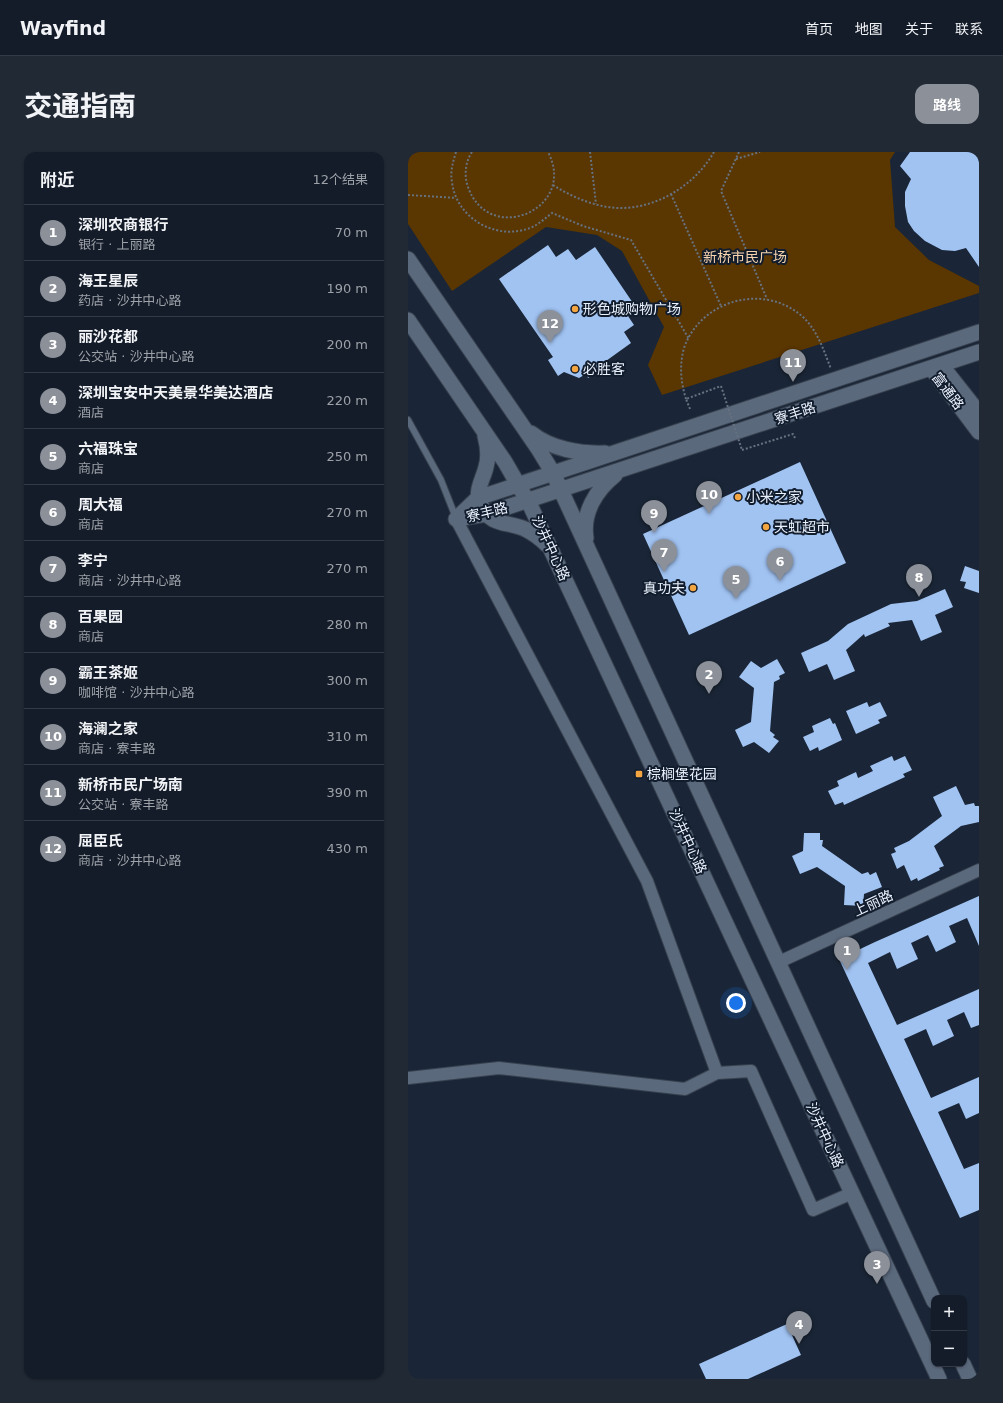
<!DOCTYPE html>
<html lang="zh">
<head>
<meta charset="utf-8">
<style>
	body { margin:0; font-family:"DejaVu Sans","Noto Sans SC",sans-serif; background:#212935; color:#f1f3f6 }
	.controls { position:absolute; right:12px; bottom:12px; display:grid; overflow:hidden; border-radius:8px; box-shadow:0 1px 3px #0004 }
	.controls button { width:36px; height:36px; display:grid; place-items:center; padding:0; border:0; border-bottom:1px solid #333a46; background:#141c29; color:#f1f3f6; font:20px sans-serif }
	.you { position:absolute; left:328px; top:851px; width:14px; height:14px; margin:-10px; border:3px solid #fff; border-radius:50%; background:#1a73e8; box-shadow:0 0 0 6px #1a73e833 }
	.badge { display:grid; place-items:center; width:26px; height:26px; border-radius:50%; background:#8c9099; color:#fff; font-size:13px; font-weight:700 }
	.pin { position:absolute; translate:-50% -33px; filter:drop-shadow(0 1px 2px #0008) }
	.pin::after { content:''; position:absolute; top:21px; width:14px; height:12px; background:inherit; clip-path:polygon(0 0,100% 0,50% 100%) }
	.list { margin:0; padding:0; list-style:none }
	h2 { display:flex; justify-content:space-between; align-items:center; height:52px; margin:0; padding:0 16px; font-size:17px }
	h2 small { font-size:13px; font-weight:400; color:#9da1a8 }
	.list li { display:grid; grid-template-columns:26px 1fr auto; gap:12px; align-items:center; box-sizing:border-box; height:56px; padding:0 16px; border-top:1px solid #333a46 }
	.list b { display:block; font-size:15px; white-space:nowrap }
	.list p { margin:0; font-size:13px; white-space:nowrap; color:#9da1a8 }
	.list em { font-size:13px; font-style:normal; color:#9da1a8 }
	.map { position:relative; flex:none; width:571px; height:1227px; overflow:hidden; border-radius:12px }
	header { display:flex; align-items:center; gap:24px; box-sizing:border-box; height:56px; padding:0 20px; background:#141c29; border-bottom:1px solid #333a46 }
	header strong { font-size:19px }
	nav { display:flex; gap:22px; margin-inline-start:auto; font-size:14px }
	.intro { display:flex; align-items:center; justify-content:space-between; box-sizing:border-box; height:96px; padding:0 24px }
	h1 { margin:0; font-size:28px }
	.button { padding:10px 18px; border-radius:12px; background:#8c9099; color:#fff; font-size:14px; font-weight:700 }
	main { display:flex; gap:24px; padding:0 24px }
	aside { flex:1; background:#141c29; border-radius:12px; box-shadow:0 1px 3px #0004 }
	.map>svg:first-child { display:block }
	.green { fill:#5a3600 }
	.building { fill:#a1c3f2 }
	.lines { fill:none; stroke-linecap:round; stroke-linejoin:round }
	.service-casing { stroke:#37414f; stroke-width:8 }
	.minor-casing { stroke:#37414f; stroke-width:14 }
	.tertiary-casing { stroke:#37414f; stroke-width:17 }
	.path { stroke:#677281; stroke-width:2; stroke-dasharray:2 2; stroke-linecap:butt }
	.service { stroke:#5b697d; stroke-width:6 }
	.minor { stroke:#5b697d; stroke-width:12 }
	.tertiary { stroke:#5b697d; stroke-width:15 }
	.path-bridge { stroke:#677281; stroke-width:2; stroke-dasharray:2 2; stroke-linecap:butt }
	.poi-dot { fill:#f2a541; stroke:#111c2d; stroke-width:1.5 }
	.labels { text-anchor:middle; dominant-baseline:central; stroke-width:4; stroke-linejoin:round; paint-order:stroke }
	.park-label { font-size:14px; fill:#f5d3ad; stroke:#111c2d }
	.poi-label { font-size:14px; fill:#eaf2fe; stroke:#111c2d; text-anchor:start }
	.street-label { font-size:14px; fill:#eaf2fe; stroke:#111c2d }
</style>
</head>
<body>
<header>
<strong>Wayfind</strong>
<nav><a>首页</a><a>地图</a><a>关于</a><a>联系</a></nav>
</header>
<div class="intro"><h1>交通指南</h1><a class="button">路线</a></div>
<main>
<aside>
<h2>附近<small>12个结果</small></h2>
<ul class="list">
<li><span class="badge">1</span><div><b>深圳农商银行</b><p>银行 · 上丽路</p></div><em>70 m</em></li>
<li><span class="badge">2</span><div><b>海王星辰</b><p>药店 · 沙井中心路</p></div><em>190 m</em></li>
<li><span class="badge">3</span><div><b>丽沙花都</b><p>公交站 · 沙井中心路</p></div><em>200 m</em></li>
<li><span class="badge">4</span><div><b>深圳宝安中天美景华美达酒店</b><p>酒店</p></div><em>220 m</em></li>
<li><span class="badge">5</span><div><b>六福珠宝</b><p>商店</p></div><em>250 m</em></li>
<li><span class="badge">6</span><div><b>周大福</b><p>商店</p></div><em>270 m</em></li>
<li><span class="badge">7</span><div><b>李宁</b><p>商店 · 沙井中心路</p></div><em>270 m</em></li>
<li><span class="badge">8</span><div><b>百果园</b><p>商店</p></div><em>280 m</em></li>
<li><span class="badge">9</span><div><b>霸王茶姬</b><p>咖啡馆 · 沙井中心路</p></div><em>300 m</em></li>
<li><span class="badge">10</span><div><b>海澜之家</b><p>商店 · 寮丰路</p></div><em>310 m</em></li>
<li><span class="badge">11</span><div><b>新桥市民广场南</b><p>公交站 · 寮丰路</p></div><em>390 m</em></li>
<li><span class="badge">12</span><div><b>屈臣氏</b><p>商店 · 沙井中心路</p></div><em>430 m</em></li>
</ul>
</aside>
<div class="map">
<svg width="571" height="1227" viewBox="0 0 571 1227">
	<rect width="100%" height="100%" fill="#1a2637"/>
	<path class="green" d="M0 0H487L482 8 487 75 521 108 571 134V141L254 243 240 213 256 175 214 99 189 83 138 75 44 139 0 72Z"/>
	<path class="building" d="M502 0H571V115L558 96 547 99 534 98 517 89 506 79 500 70 497 54V40L503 27 492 14Z
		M140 93 148 105 160 97 168 108 187 95 227 154 218 161 226 173 216 180 223 191 191 214 193 217 180 226 178 222 171 226 156 220 150 224 140 208 145 205 91 127Z
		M392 310 438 411 281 483 235 382Z
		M557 414 571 419V441L556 436 558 430 552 429Z
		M537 437 545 455 527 463 534 480 513 489 504 468 480 471 482 474 457 485 456 482 438 498 447 519 426 528 419 512 401 520 393 501 420 489 440 472 483 452 509 449Z
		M369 507 377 521 371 524 372 527 366 530 362 579 367 583 365 585 371 589 361 601 346 590 335 595 327 578 343 570 346 536 331 525 343 509 353 516Z
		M459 550 461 555 472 550 479 564 470 568 472 571 448 582 438 559Z
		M422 566 425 572 427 571 434 588 411 599 410 595 402 599 395 585 406 580 404 574Z
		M484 604 486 609 497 604 504 618 495 622 497 625 436 653 435 650 427 653 420 639 431 634 429 629 448 620 450 626 465 619 462 614Z
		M548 634 557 653 566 651 567 654H571V670L553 674 526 694 536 714 531 716 532 718 510 729 509 726 503 729 496 713 489 717 483 702 488 700 486 696 501 689 534 664 525 645Z
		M396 681H412V688H415L414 694 454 722 460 720 462 723 468 720 474 735 456 742 455 754 436 753 437 734 409 715 392 722 384 704 395 699Z
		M571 744V794L559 766 541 774 548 790 528 800 520 783 503 791 510 807 489 817 482 800 460 811 489 873 571 837V873L563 876 556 860 539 868 546 884 525 894 518 877 496 887 523 946 571 925V961L558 967 551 951 530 960 556 1017 571 1011V1058L552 1066 431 807 467 790Z
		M379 1172 393 1203 340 1227H298L291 1212Z"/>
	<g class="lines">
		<g class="service-casing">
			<path id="service" d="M0 268 33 328 48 366"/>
		</g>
		<g class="minor-casing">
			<path id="minor" d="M48 367 239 729 309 921
				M371 810 571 718
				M0 926 91 916 277 937 309 921 343 919 405 1058 444 1041"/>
		</g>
		<g class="tertiary-casing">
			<path id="tertiary" d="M0 107 131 298 145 321 526 1149
				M0 168 97 310 123 355 531 1227
				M533 213 571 261
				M523 216 571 280
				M123 281C143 297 172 302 197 301
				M77 284C80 295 81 305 78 315 75 328 66 339 73 353 83 375 99 369 117 377 125 381 133 387 139 393
				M48 367 70 346 571 180
				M48 367 78 362 571 200
				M178 386C174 361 188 338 207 323
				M555 1212 562 1227"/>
		</g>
		<path class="path" d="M48 0C45 10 42 19 44 30 48 64 83 86 115 78 127 76 135 68 144 61L175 74 223 88 281 187
			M64 0C57 10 56 24 60 35 81 95 170 57 140 0
			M182 0 188 52
			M331 0 313 39 359 147
			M328 7 352 0
			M145 33C164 45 187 55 210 56 249 57 287 33 306 0
			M263 42 313 154
			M0 43 48 46
			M278 247C273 231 271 214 276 196 293 147 358 130 396 166 410 180 416 199 423 217
			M282 257 278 247 313 234
			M334 298 385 282 387 286"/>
		<use href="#service" class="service"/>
		<use href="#minor" class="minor"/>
		<use href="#tertiary" class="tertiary"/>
		<path class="path-bridge" d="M313 234 334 298"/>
	</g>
	<g class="poi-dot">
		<circle cx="167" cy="157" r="4"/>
		<circle cx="167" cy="217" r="4"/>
		<circle cx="330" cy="345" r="4"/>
		<circle cx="358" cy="375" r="4"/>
		<circle cx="285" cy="436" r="4"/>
		<rect x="227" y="618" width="8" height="8" rx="2"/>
	</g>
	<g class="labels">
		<g class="park-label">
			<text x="337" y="105">新桥市民广场</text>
		</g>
		<g class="poi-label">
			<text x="175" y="157">形色城购物广场</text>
			<text x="175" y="217">必胜客</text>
			<text x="338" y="345">小米之家</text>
			<text x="366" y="375">天虹超市</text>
			<text x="277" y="436" text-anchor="end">真功夫</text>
			<text x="239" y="622">棕榈堡花园</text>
		</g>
		<g class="street-label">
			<text transform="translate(540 239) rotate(53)">富通路</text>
			<text transform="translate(387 261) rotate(-18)">寮丰路</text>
			<text transform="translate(79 360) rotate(-14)">寮丰路</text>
			<text transform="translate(143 396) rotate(65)">沙井中心路</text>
			<text transform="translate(280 689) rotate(65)">沙井中心路</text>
			<text transform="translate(465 751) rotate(-25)">上丽路</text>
			<text transform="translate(417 983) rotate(65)">沙井中心路</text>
		</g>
	</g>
</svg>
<div class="controls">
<button>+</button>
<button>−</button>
</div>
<div class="you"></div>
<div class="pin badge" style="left:439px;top:818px">1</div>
<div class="pin badge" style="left:301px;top:542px">2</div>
<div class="pin badge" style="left:469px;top:1132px">3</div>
<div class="pin badge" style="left:391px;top:1192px">4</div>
<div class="pin badge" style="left:328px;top:447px">5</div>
<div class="pin badge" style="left:372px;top:429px">6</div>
<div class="pin badge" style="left:256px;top:420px">7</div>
<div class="pin badge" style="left:511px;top:445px">8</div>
<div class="pin badge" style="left:246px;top:381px">9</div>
<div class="pin badge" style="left:301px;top:362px">10</div>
<div class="pin badge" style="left:385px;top:230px">11</div>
<div class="pin badge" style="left:142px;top:191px">12</div>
</div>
</main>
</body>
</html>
